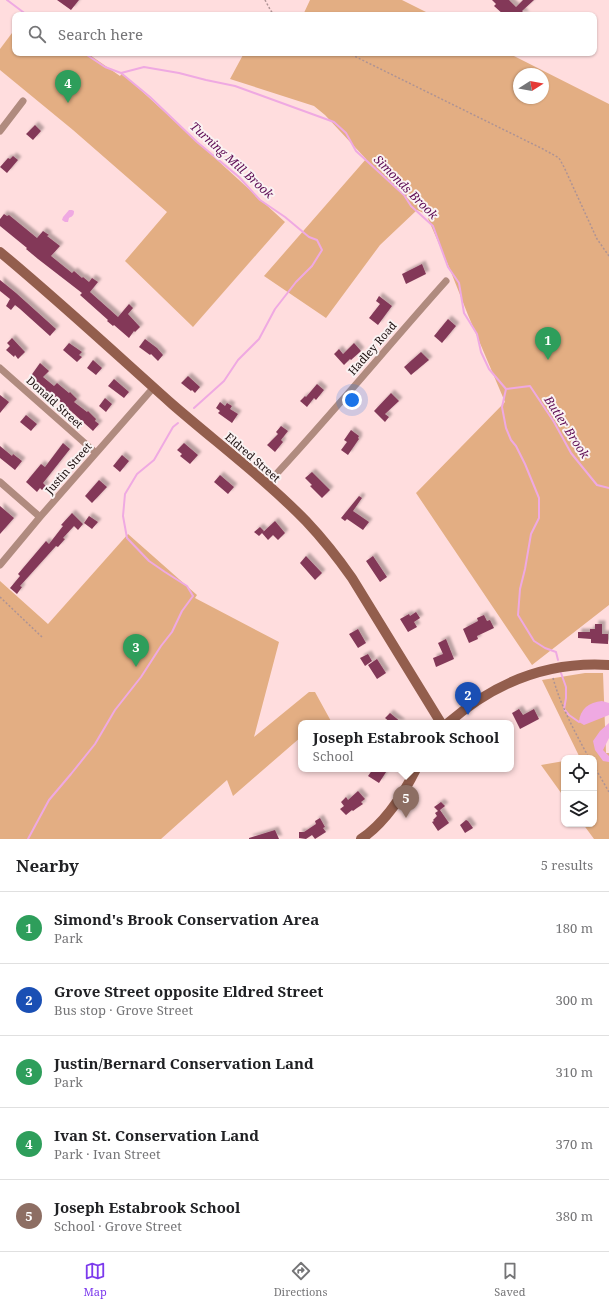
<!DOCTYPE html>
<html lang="en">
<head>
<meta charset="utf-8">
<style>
	body { margin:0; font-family:"Noto Serif",serif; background:#f6f6f6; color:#202124 }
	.controls { position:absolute; right:12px; bottom:12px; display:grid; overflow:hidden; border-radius:8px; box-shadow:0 1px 3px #0004 }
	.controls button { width:36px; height:36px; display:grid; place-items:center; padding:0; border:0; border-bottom:1px solid #e0e0e0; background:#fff; color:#202124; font:20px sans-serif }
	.compass { position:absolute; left:513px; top:68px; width:36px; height:36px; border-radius:50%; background:#fff; box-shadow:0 1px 3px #0004; rotate:79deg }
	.you { position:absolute; left:352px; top:400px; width:14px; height:14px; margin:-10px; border:3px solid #fff; border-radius:50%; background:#1a73e8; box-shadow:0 0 0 6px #1a73e833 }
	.badge { display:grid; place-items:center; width:26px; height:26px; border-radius:50%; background:#7c3aed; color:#fff; font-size:13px; font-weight:700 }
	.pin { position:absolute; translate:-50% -33px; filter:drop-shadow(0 1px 2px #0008) }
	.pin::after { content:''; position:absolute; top:21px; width:14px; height:12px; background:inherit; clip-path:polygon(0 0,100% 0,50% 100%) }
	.popup { position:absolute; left:298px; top:720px; width:216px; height:52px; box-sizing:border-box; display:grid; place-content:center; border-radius:8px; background:#fff; filter:drop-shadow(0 1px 3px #0005); font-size:13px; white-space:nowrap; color:#757577 }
	.popup b { font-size:15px; color:#202124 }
	.popup::after { content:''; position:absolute; left:50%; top:100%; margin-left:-8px; border:8px solid transparent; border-top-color:#fff }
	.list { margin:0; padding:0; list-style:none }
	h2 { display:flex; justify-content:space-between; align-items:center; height:52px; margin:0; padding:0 16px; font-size:17px }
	h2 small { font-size:13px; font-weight:400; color:#757577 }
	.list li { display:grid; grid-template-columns:26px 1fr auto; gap:12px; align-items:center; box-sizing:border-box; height:72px; padding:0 16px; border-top:1px solid #e0e0e0 }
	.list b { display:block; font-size:15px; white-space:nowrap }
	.list p { margin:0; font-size:13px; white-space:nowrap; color:#757577 }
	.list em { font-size:13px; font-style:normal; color:#757577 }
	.icon { flex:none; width:22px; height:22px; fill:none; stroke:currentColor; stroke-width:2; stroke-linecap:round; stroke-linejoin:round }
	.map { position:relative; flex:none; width:609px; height:839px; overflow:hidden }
	.search { position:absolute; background:#fff; box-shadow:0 1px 3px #0004; left:12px; right:12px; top:12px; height:44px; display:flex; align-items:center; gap:10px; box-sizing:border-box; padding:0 14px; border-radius:8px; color:#757577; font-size:15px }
	.sheet { height:412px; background:#fff }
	nav { display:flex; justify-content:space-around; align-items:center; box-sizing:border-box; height:56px; border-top:1px solid #e0e0e0; background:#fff; font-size:11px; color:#757577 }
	nav a { display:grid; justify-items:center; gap:2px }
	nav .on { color:#7c3aed }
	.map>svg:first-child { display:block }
	.green { fill:#e3ae83; fill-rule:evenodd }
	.water { fill:#efa9e2 }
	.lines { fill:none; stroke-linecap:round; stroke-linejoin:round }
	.stream { stroke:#efa9e2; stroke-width:2 }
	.building { fill:#833959; filter:url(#shadow) }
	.path { stroke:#ae9394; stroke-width:1.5; stroke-dasharray:2 2; stroke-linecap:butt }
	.street { stroke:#b08b7f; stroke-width:7 }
	.secondary { stroke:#935e4d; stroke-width:10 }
	.labels { text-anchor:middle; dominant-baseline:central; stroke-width:4; stroke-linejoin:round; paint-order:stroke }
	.street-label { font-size:11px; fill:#1b0e0e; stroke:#faf2f2 }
	.water-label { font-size:12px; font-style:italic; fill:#5d0b54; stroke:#faf2f2 }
</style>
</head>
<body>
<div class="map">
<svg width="609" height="839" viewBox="0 0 609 839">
	<defs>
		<filter id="shadow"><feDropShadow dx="3.5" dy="-3.5" stdDeviation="1" flood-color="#0004"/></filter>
	</defs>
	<rect width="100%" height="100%" fill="#ffddde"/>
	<path class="green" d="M310 0H402L432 15H303Z
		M15 29V53H87L120 76 122 73 285 222 193 327 125 261 167 212 73 130 0 70V49Z
		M244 53H508L609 104V605L532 665 416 493 505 402 468 315 449 267 426 214 417 210 380 245 326 318 264 276 366 159 325 115 314 106 230 79ZM519 74H543V98H519Z
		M128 534 197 595 195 598 279 642 254 737 309 692H315L332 723H301V737L233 796 227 780 161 839H0V581L48 624Z
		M585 673H603L606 753H609V839H594L583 824H594V758H580L542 680Z
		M564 761V797L541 765Z"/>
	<path class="water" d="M69 210H72L74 211C74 215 73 216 69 218L68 222H65L62 220 63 217Z
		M602 701 609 703V715L584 725 579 722C580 709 589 702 602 701Z
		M609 723V738L603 750 609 756V762L603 761 595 750 593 741 600 731Z"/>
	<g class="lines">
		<path class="stream" d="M7 0 27 15
			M84 53 105 67 121 73 144 67 179 73 206 80 235 86 334 122 346 133 356 151 404 195 411 206 433 226 448 267 459 283 464 313 477 334 481 352 489 369 506 389 502 407 506 428 511 440 516 446 525 464 539 498V518L531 534 525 569 520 589 518 615 534 641 545 648 556 652 558 660
			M121 73 150 97 197 142 239 177 260 200 285 217 309 237 317 240 322 250 312 266 296 282 275 309 259 339 238 360 224 381 194 408
			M506 389 530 386 554 422 571 453 597 485 609 488
			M561 673 566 687V698L564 709 569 715 579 722 580 721
			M28 839 49 800 71 774 95 744 115 710 141 677 161 646 172 632 182 611 193 596 187 586 165 572 149 561 127 538 123 516 125 494 137 474 154 460 173 427 178 423"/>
	</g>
	<path class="building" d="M57 0H79L71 10Z
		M492 0H509L516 7 523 0H534L522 11 526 15H504L494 6 496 4Z
		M35 125 41 131 33 140 26 134Z
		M13 156 18 160 7 173 0 167 8 158 10 159Z
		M4 214 7 216 9 215 37 238 43 231 49 235 47 236 60 246 51 256 72 273 74 271 82 278 83 277 89 282 92 278 98 282 90 292 118 317 129 304 133 308 128 314 140 327 135 332 134 331 129 338 114 325 113 326 107 321 108 320 80 295 82 293 38 259 26 249 27 248 0 226V219Z
		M422 264 426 274 406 284 402 274Z
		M0 280 16 293 56 329 50 336 20 309 15 305 11 310 6 306 10 299 0 291Z
		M379 296 392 306 378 325 369 318 380 304 376 301Z
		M448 319 456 326 442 343 434 336Z
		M12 338 25 352 18 359 15 355 14 357 6 350 10 346 7 343Z
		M145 339 157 348 163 355 158 361 151 354 150 355 139 347Z
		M69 343 82 352 79 355 82 357 77 362 63 350Z
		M354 343 361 351 351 360 350 359 344 365 334 354 339 349 343 354Z
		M421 352 429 360 411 375 404 367Z
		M93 360 102 368 96 375 87 368Z
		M40 363 49 371 43 377 54 386 57 383 69 393 70 392 77 399 74 402 87 412 88 411 96 419 95 421 99 424 93 431 53 395 52 397 41 388 43 387 30 377Z
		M188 376 200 387 195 393 192 390 191 391 181 383Z
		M114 379 129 392 124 398 108 386Z
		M317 384 324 390 316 400 314 398 307 407 300 401 305 396 306 397Z
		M391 393 399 401 385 414 389 417 385 422 374 411Z
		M0 395 9 402 0 413Z
		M105 398 112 404 106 412 99 406Z
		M220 402 225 406 227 403 232 406 230 409 238 414 232 423 218 413 220 411 216 408Z
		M26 415 37 424 31 431 20 422Z
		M281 426 288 431 281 440 283 442 275 452 267 445 278 434 276 432Z
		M351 430 359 436 358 438 359 439 348 455 341 450 347 442 344 440Z
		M63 443 70 449 43 483 46 486 42 490 40 488 37 492 26 482 41 464 45 467Z
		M184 443 198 455 190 464 180 456 182 454 177 450Z
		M0 446 12 456 13 454 22 461 15 470 0 458Z
		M122 455 129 461 120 472 113 466Z
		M312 472 330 490 322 498 310 486 312 485 305 478Z
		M220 475 234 487 228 494 214 482Z
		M99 480 107 487 92 503 85 496Z
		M359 496 362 498 353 511 369 522 363 530 347 519 345 521 341 518Z
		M0 506 14 518 0 534Z
		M72 513 83 524 78 530 74 526 63 538 65 539 58 547 56 546 20 586 22 587 17 594 10 588 20 576 18 574 46 541 49 544 63 526 61 525Z
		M89 516 98 522 92 529 84 523Z
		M275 521 285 533 278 540 273 535 268 540 262 533Z
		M260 527 264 531 259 536 254 532Z
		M306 556 322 573 315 580 300 563Z
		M373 556 387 577 380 582 366 561Z
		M416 612 420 618 414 622 417 627 408 632 400 619 409 614 410 616Z
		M484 615 487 621 490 620 494 628 477 636 478 639 469 643 463 629 478 621 477 618Z
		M595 624H602V634H608V644L591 643V639L578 638V632H590V629H595Z
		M358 629 366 643 358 648 349 634Z
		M446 639 454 659 436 667 433 658 443 654 438 643Z
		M368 654 372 661 365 666 360 658Z
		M377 659 386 673 377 679 368 665Z
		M519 709 523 715 534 709 539 719 520 729 512 713Z
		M390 713 402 723H391L385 718Z
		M373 769H388L379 783 368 776Z
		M358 791 365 799 361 802 363 804 357 808 353 811 352 810 346 815 340 809 344 806 341 802 346 797 348 800Z
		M441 802 445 806 440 810 449 823 438 831 432 822 434 821 433 820 437 816 435 813 438 811 434 807Z
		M320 818 325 827 323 828 326 832 315 839 312 835 306 839 299 838V832H304L316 824 315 821Z
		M466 820 468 821 473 828 465 833 460 825Z
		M275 830 279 839H249V838Z"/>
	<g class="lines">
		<path class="path" d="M265 0 271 11 275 15
			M348 53 543 149 559 158 564 167 597 239 609 256
			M0 597 43 638
			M553 678C561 707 575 732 589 758
			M594 766 609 792"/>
		<path class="street" d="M0 131 23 101
			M0 368 96 453
			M0 482 40 517
			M267 484C329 418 386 348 446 281
			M0 565 40 517 154 387"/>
		<path class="secondary" d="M0 252C59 301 115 353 172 404 217 443 265 479 306 521 323 539 338 558 352 578L441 723
			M448 723C495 682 547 661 609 665
			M361 839C385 823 403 795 416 769"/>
	</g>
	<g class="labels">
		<g class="street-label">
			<text transform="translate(372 348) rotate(-49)">Hadley Road</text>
			<text transform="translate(55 402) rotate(42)">Donald Street</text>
			<text transform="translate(253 457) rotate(41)">Eldred Street</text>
			<text transform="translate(68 468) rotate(-49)">Justin Street</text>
		</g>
		<g class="water-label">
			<text transform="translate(232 160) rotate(42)">Turning Mill Brook</text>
			<text transform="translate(406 187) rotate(45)">Simonds Brook</text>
			<text transform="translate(567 427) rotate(57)">Butler Brook</text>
		</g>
	</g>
</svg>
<div class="controls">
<button><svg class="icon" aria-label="locate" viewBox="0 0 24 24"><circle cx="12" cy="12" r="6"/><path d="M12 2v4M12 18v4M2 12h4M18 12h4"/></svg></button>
<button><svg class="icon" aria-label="layers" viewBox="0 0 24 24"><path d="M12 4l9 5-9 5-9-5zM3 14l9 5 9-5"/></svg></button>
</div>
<svg class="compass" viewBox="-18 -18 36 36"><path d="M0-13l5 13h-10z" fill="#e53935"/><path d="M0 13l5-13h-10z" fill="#757577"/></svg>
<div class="you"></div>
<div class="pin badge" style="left:548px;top:360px;background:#2e9e5b">1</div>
<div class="pin badge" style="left:468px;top:715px;background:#1a4fb4">2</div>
<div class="pin badge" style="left:136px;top:667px;background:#2e9e5b">3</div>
<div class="pin badge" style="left:68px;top:103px;background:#2e9e5b">4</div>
<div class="pin badge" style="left:406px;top:818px;background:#8d6e63">5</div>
<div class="popup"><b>Joseph Estabrook School</b>School</div>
<div class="search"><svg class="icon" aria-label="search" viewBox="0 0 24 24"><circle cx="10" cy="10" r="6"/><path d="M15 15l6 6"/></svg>Search here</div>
</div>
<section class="sheet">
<h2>Nearby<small>5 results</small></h2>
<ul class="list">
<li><span class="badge" style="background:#2e9e5b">1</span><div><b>Simond's Brook Conservation Area</b><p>Park</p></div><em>180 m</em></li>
<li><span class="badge" style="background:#1a4fb4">2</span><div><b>Grove Street opposite Eldred Street</b><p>Bus stop · Grove Street</p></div><em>300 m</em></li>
<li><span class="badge" style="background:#2e9e5b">3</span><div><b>Justin/Bernard Conservation Land</b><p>Park</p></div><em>310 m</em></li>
<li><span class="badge" style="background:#2e9e5b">4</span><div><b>Ivan St. Conservation Land</b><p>Park · Ivan Street</p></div><em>370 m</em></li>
<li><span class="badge" style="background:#8d6e63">5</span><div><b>Joseph Estabrook School</b><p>School · Grove Street</p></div><em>380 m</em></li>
</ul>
</section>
<nav>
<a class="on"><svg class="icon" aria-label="map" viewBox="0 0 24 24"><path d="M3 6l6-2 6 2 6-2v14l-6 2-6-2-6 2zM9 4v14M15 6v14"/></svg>Map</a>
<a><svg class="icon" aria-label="directions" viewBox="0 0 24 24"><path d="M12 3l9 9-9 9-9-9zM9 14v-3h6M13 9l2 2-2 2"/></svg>Directions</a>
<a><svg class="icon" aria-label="saved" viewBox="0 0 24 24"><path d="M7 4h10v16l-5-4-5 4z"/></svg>Saved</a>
</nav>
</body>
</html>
